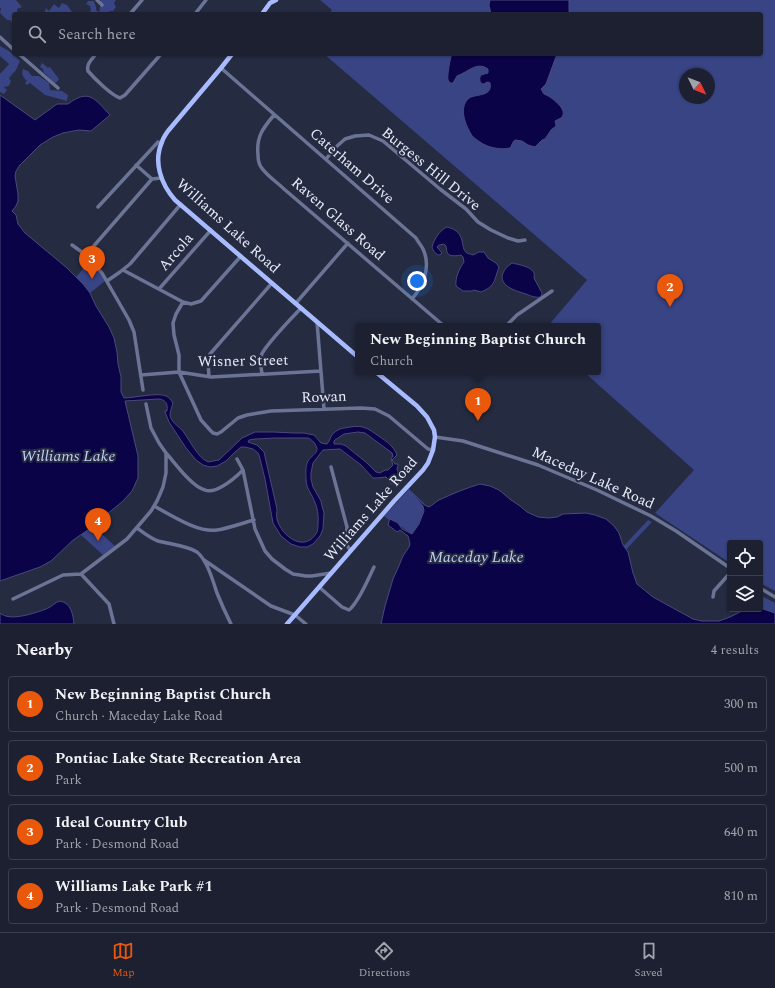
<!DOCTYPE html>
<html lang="en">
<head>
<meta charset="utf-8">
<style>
	body { margin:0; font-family:Spectral,serif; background:#252839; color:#f1f3f6 }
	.controls { position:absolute; right:12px; bottom:12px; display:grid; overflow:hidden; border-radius:4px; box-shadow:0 1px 3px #0004 }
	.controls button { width:36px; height:36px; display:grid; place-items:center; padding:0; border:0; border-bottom:1px solid #3a3e4d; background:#1c2031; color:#f1f3f6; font:20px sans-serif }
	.compass { position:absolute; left:679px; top:68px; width:36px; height:36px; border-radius:50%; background:#1c2031; box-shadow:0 1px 3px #0004; rotate:133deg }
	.you { position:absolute; left:417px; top:281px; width:14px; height:14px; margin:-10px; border:3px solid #fff; border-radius:50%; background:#1a73e8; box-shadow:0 0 0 6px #1a73e833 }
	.badge { display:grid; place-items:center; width:26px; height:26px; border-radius:50%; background:#ea580c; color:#fff; font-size:13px; font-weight:700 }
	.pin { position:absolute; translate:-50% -33px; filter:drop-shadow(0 1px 2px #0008) }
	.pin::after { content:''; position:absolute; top:21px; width:14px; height:12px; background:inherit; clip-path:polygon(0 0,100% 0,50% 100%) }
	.popup { position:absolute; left:355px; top:323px; width:246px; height:52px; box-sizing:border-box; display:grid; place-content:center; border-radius:4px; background:#1c2031; filter:drop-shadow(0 1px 3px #0005); font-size:13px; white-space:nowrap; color:#a0a3ab }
	.popup b { font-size:15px; color:#f1f3f6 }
	.popup::after { content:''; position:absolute; left:50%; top:100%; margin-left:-8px; border:8px solid transparent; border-top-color:#1c2031 }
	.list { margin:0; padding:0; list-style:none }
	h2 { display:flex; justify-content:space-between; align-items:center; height:52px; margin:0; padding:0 16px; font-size:17px }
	h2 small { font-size:13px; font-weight:400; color:#a0a3ab }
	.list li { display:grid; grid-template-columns:26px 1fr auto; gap:12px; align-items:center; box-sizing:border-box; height:56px; margin:0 8px 8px; padding:0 8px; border:1px solid #3a3e4d; border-radius:4px }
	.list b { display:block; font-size:15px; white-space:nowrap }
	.list p { margin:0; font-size:13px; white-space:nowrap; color:#a0a3ab }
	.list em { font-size:13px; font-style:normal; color:#a0a3ab }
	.icon { flex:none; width:22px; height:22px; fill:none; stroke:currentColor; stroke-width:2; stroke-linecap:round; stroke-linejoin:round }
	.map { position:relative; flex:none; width:775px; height:624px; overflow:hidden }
	.search { position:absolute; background:#1c2031; box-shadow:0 1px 3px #0004; left:12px; right:12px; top:12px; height:44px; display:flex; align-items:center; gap:10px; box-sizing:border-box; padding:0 14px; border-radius:4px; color:#a0a3ab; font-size:15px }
	.sheet { height:308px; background:#1c2031 }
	nav { display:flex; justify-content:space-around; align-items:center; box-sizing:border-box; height:56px; border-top:1px solid #3a3e4d; background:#1c2031; font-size:11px; color:#a0a3ab }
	nav a { display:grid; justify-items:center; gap:2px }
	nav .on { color:#ea580c }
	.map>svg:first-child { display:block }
	.green { fill:#384484; fill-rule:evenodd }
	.water { fill:#0a0347; stroke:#4c487c; fill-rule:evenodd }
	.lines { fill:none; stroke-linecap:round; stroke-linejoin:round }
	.minor { stroke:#6b7495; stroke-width:3.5 }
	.major { stroke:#a9bbff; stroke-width:4.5 }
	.labels { text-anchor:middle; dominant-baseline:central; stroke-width:4; stroke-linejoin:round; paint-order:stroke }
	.street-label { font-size:15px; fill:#e6eaf9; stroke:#252b41 }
	.water-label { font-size:16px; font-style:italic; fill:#c0ccf4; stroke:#252b41 }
</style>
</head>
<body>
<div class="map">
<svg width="775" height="624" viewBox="0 0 775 624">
	<rect width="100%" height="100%" fill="#252b41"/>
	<path class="green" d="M0 0H16L22 7 17 9V13L16 14H14L13 17 14 25 10 20H7L0 13 1 8H0Z
		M101 0H116L114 3 116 7 113 11H110L108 14H93L90 11 91 9 90 6 86 4 88 1H94L96 7V10L99 12C101 8 99 4 101 0Z
		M320 0H775V591L760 583V543H730V563L655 513 694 470 584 372H598V326H548L587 280 324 54H761V14H329L332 10ZM685 74H709V98H685Z
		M62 3 67 5 72 12C66 13 60 15 55 13L54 14H44L46 8 49 11 54 4 59 8Z
		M0 46 9 51 20 61 16 70 9 78 11 81 9 86 4 87 7 90 4 94 0 92V73H1L9 64 0 56Z
		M42 63 48 68 50 67 59 79 56 83C52 82 49 76 44 73L43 69 40 67Z
		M23 69 28 71 32 76H39L49 83 50 90 62 91 68 95 67 101 45 95 30 83 27 85 25 83 27 81C23 77 21 75 23 69Z
		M90 261 102 273 105 281 90 293 76 277Z
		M409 489 428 507C420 504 416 496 409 492L423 506 424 511 418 525 412 534 390 519 389 520 384 516Z
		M648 520 652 522 605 572 602 569Z
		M93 526 115 546 103 555 81 535Z
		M760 595 775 603V624H748L760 609Z"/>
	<path class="water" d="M490 0H569V14H491L489 5Z
		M452 54H557L546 84 541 89 544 94C550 96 570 110 561 118 559 119 557 120 555 121L556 125V126L551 130 545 139 542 140 535 147 528 145 522 141 515 140C512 142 512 146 510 148 501 150 491 148 483 144 479 141 473 138 471 134 465 124 459 108 468 99 474 93 493 98 490 83L488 82C487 82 485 83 484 84 479 84 479 78 481 75L488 73V69C477 61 468 72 457 76L453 83H450C449 82 449 81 448 80 447 76 450 58 452 54Z
		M0 95 35 120 57 104H68C89 88 95 99 110 115L91 131 79 130 63 133 53 137 40 145 20 165 16 171 15 176 18 194V201L16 206 12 211 16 215 18 224 25 233 67 268 83 284 90 293 96 306 109 327 114 338 117 352 118 364 121 377V392L124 398C134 398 158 392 166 396 169 397 171 400 173 403 172 407 170 412 170 415 171 422 178 426 182 430 190 440 197 457 208 462L219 460 242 438 255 432H273L295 433H304L314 435 321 443 327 444C332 438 329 435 338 430 341 428 346 428 350 427 365 424 371 431 383 439 389 443 395 449 397 455L392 460 395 464H398V466L397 469 401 480 399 483 391 484 386 477 377 478H373L361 465 340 449 323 450 313 463 311 473V479L313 487 321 501 322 506 324 513 323 529 320 536 313 544 307 547H300L291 544 281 536 273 523 265 479 259 455 258 453 253 449 245 447H241L235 452 226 461 217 466 210 467 203 465 196 460 186 448 169 422 165 412V411H167C168 404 166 400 159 399L125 401 138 456V478L132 491 123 501 89 529 72 541 51 561 40 567 0 581ZM358 432 365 433 392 453 393 456 391 459 393 465 388 470H385L380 473 376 472 367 463 346 446 341 444H334V441L335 440 344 434ZM275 438H308C312 440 313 441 315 444 321 453 312 454 308 461 305 467 306 473 306 479 306 485 308 489 311 494 316 503 319 512 318 523 318 526 318 529 317 532 305 554 281 536 277 519 276 516 277 512 277 509L266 461 264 452 257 445 248 442 249 440 255 439Z
		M447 227C468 232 459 248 467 253 468 254 471 254 473 255L479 252H484L488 258 496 263 499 267C494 280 496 286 481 292L474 290 472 291H463L456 286C455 278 459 269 464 262L463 257 461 255C457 256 448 257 447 252 446 250 447 248 446 246L444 244 439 245 437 247 442 253 440 255C436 255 433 251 432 247 434 239 440 230 447 227Z
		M512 263C520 265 537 267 534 278L542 293 541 297C535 298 531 296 526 294 516 291 498 286 503 273 505 268 508 266 512 263Z
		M480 484 490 486 499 490 511 500 520 506 527 512 538 517 549 518 557 517 563 514 586 513 595 515 606 519 614 526 619 533 623 545 628 552 633 573 637 584 653 597 693 619 702 621H719L730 617 744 610 750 609 760 608 775 613V624H381L385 606 393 579 398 568 403 556 409 547 410 544 408 536 400 530 397 532 388 525 389 521 390 519 398 523 402 529 412 534 419 524 424 511 423 506 409 492C416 496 420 504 429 507 433 505 435 502 439 500 452 494 466 488 480 484Z
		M60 601C71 603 73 614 74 624H0V613C10 622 35 613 46 609 52 607 55 602 60 601Z"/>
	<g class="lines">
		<path class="minor" d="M97 0 102 5
			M130 14 142 0
			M195 14 206 0
			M0 37 14 50
			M19 54 58 88
			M96 54C92 59 86 64 88 71 94 78 111 95 120 98L125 95 161 54
			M221 68 416 238C418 242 421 245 423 249 431 266 424 285 412 299
			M274 115C263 128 256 137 258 155 258 159 259 164 261 167 267 176 277 182 284 189L444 326
			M326 159 336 147 345 139 355 136 369 135 383 141 440 189 466 209 478 222 491 230 508 238 518 241 525 240
			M136 165 152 179 161 178
			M98 207 158 142 161 143
			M72 245 86 255 90 261 102 273 129 320 134 332 143 390
			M86 255 152 179
			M123 270 183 302 191 304 201 301 241 256
			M107 281 120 272 130 264 142 250 181 204
			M159 289 211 230
			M183 302 176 314 173 323 174 335 179 355V372L201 420 210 430 213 433 217 434 221 432 238 418 247 415 271 411 361 408 375 409 389 416 428 449 433 450
			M296 303 348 243
			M317 322 324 409
			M506 326 517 315 552 291
			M262 374C261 368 260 362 261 356 264 346 293 317 301 308
			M141 375 179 372 211 377 321 371
			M209 377 208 362 210 354 272 283
			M435 437 463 441 538 465 597 490 651 516 676 531 730 568
			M166 453C175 463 192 487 205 490 210 492 218 489 223 486 230 482 237 476 243 470
			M237 459 243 470 255 529 265 551 272 559 285 569 293 574 306 576H312L331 573
			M331 467 347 527 346 544 351 551
			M154 506C171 515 198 533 217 530 230 528 242 523 254 520
			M137 528C144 533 150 538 158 541 169 544 188 546 197 552 207 560 213 581 217 593 221 603 226 614 231 624
			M204 560 271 606 295 615 306 624
			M81 574 109 604 114 624
			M319 587 342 607 349 610C359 602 368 579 374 567
			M760 588 775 597
			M713 597 714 591 730 573
			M13 599 63 575 81 574 127 539 151 511 157 501 163 487 166 473V453L159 443 151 428 146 404"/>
		<path class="major" d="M262 14 270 3 276 0
			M232 54 221 68 168 131C166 134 163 138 162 142 153 162 161 184 175 200L358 357
			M287 624 394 501 423 470 428 463 433 450 435 437 434 430 427 417 417 406 376 372"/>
	</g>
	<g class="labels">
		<g class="street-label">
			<text transform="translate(352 166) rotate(41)">Caterham Drive</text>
			<text transform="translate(431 169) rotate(39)">Burgess Hill Drive</text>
			<text transform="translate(338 219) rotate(41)">Raven Glass Road</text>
			<text transform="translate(228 226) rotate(42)">Williams Lake Road</text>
			<text transform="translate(176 252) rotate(-49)">Arcola</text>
			<text transform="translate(243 361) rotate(-1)">Wisner Street</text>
			<text transform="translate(324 397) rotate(-2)">Rowan</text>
			<text transform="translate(593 478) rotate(24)">Maceday Lake Road</text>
			<text transform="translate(371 509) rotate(-49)">Williams Lake Road</text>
		</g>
		<g class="water-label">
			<text x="68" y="456">Williams Lake</text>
			<text x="476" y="557">Maceday Lake</text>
		</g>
	</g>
</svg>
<div class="controls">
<button><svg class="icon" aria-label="locate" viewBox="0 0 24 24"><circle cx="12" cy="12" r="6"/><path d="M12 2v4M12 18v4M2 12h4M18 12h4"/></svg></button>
<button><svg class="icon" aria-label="layers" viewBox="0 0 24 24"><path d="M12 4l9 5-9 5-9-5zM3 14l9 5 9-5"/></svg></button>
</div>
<svg class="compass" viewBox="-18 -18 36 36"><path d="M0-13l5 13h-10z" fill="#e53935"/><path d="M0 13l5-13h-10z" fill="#a0a3ab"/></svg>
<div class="you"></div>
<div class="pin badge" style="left:478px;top:421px">1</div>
<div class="popup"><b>New Beginning Baptist Church</b>Church</div>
<div class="pin badge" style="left:670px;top:307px">2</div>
<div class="pin badge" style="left:92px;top:279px">3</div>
<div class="pin badge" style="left:98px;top:541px">4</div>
<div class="search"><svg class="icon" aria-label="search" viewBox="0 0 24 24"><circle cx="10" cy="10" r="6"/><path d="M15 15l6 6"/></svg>Search here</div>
</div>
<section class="sheet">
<h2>Nearby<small>4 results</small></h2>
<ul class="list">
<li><span class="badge">1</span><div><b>New Beginning Baptist Church</b><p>Church · Maceday Lake Road</p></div><em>300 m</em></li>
<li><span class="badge">2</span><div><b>Pontiac Lake State Recreation Area</b><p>Park</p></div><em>500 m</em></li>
<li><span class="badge">3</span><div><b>Ideal Country Club</b><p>Park · Desmond Road</p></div><em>640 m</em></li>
<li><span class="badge">4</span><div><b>Williams Lake Park #1</b><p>Park · Desmond Road</p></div><em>810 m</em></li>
</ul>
</section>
<nav>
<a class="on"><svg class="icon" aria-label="map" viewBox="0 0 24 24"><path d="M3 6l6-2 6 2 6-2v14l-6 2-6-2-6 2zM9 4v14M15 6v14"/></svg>Map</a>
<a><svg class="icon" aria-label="directions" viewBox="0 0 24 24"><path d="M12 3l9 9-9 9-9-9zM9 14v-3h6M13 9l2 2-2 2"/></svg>Directions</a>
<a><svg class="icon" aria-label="saved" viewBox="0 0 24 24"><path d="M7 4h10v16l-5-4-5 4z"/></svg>Saved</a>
</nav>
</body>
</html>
